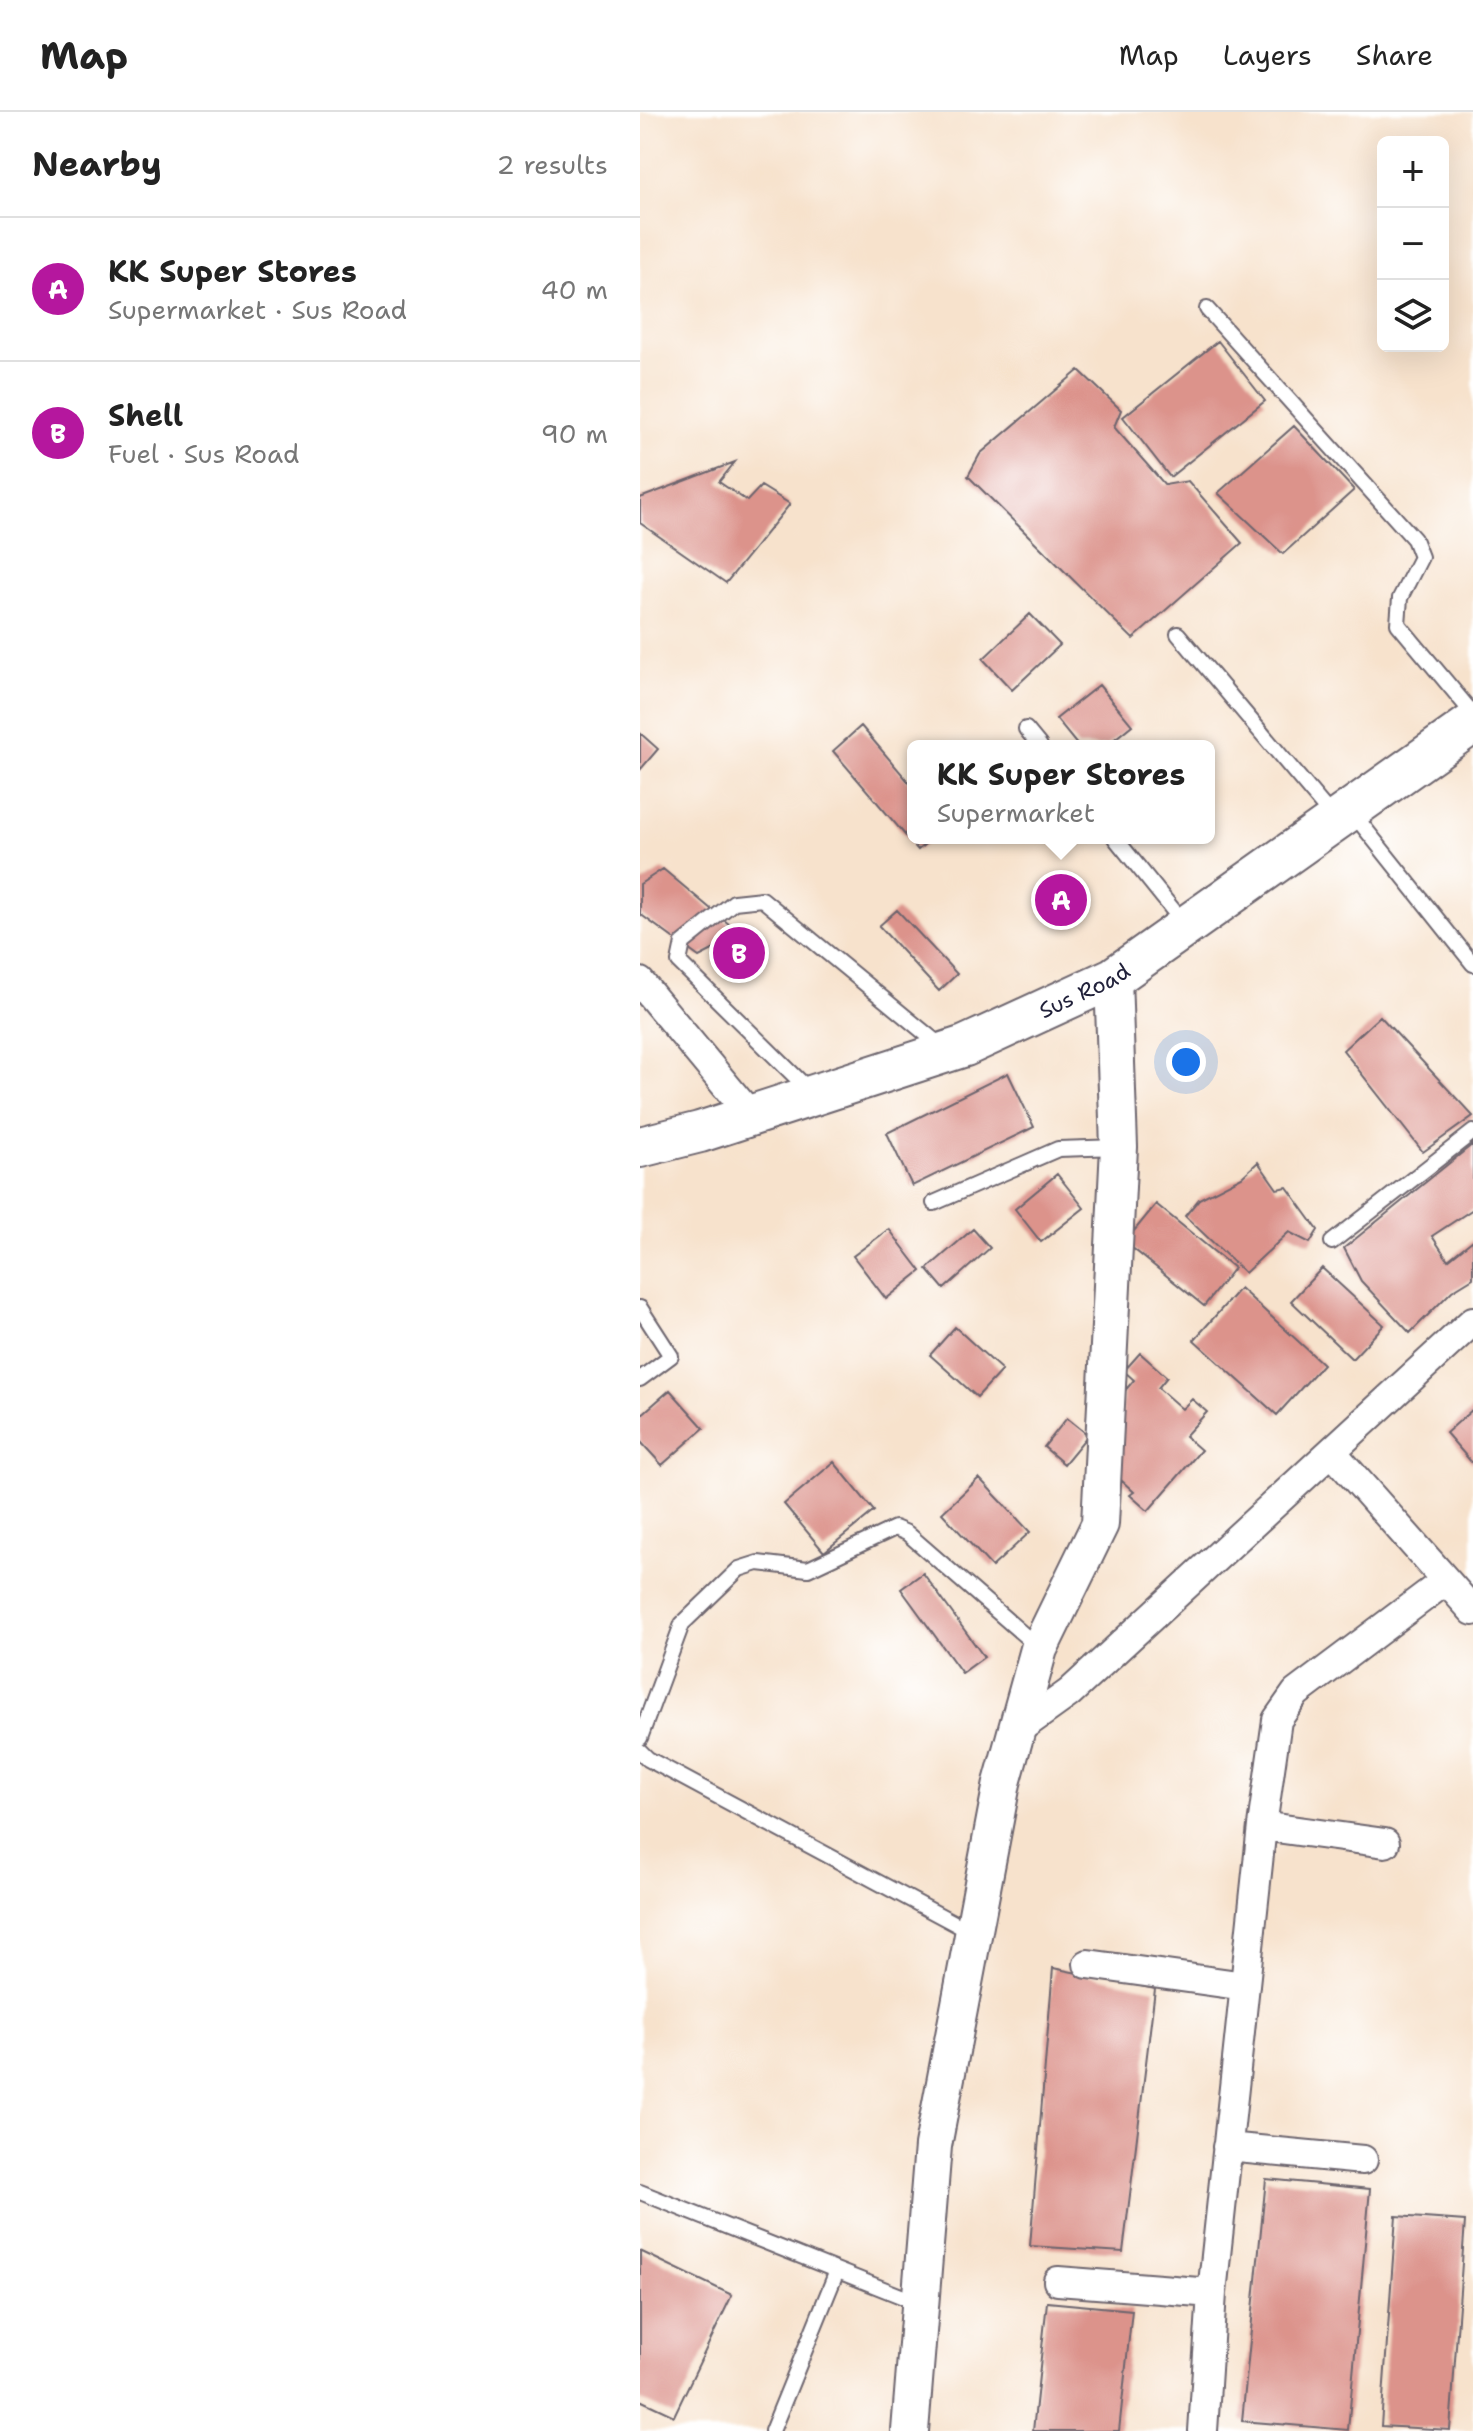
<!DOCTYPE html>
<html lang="en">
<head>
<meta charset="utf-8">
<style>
	body { margin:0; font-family:"Shantell Sans",sans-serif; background:#f2f2f2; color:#222 }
	.controls { position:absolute; right:24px; top:24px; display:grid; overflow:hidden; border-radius:12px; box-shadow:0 8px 32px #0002 }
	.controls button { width:72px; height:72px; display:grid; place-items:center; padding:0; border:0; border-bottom:2px solid #e0e0e0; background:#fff; color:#222; font:40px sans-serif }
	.you { position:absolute; left:546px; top:950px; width:28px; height:28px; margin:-20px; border:6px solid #fff; border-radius:50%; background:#1a73e8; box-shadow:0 0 0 12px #1a73e833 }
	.badge { display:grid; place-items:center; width:52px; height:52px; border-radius:50%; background:#b5179e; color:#fff; font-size:26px; font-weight:700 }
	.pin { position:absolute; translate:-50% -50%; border:4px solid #fff; box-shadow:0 2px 8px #0006 }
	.popup { position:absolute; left:267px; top:628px; width:308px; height:104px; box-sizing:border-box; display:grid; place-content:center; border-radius:12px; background:#fff; filter:drop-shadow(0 2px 6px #0005); font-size:26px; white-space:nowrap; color:#767676 }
	.popup b { font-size:30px; color:#222 }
	.popup::after { content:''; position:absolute; left:50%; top:100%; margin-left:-16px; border:16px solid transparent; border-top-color:#fff }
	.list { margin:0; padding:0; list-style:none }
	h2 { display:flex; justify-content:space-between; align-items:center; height:104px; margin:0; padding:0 32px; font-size:34px }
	h2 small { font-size:26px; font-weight:400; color:#767676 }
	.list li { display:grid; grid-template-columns:52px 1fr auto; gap:24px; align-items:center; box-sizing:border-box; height:144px; padding:0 32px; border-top:2px solid #e0e0e0 }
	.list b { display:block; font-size:30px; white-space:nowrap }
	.list p { margin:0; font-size:26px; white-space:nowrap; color:#767676 }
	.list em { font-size:26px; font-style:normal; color:#767676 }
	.icon { flex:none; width:44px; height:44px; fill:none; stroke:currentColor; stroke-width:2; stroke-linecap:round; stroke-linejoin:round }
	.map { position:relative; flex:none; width:833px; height:2319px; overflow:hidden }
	header { display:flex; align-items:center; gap:48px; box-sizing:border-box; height:112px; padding:0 40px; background:#fff; border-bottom:2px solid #e0e0e0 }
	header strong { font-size:38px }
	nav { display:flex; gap:44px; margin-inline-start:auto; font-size:28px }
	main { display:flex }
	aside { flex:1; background:#fff }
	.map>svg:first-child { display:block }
	.building { fill:#dc938b }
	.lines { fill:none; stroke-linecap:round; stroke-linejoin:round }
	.service-casing { stroke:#6d656e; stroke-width:18 }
	.minor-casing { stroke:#6d656e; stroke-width:32 }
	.tertiary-casing { stroke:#6d656e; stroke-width:40 }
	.secondary-casing { stroke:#6d656e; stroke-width:44 }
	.service { stroke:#fff; stroke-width:14 }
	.minor { stroke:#fff; stroke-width:28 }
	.tertiary { stroke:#fff; stroke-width:36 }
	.secondary { stroke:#fff; stroke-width:40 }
	.labels { text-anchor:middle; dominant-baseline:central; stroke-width:8; stroke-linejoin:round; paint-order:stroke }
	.street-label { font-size:22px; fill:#22223b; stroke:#fff }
</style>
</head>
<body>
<header>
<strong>Map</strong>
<nav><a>Map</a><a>Layers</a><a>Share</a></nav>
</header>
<main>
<aside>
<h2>Nearby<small>2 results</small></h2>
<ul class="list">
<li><span class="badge">A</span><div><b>KK Super Stores</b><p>Supermarket · Sus Road</p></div><em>40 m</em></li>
<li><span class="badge">B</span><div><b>Shell</b><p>Fuel · Sus Road</p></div><em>90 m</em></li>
</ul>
</aside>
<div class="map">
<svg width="833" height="2319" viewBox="0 0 833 2319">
	<rect width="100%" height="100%" fill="#fff"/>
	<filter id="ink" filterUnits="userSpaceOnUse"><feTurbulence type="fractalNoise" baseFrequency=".0125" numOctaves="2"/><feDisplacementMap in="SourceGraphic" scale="16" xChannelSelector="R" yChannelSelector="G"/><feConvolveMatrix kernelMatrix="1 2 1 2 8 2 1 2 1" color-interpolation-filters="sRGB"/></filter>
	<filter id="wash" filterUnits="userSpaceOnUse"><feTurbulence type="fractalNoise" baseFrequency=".006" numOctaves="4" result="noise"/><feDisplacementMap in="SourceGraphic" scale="32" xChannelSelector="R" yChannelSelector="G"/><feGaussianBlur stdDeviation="1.8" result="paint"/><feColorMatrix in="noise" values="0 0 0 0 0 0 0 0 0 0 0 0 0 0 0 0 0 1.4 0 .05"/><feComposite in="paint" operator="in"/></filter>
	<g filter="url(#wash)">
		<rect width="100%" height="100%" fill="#f7e2cc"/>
		<g id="blocks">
			<path class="building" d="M578 229 625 289 530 365 483 305Z
				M439 258 481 298 474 315 525 373 548 369 602 431 493 527 328 364 340 342Z
				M654 314 714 378 643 442 578 381Z
				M95 350 79 370 107 389 121 374 150 392 86 471 0 411V386Z
				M390 502 420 533 372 578 343 547Z
				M459 573 492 613 466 634H438L416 607Z
				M221 614 273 675V726H292L278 738 193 639Z
				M0 621 18 637 0 658Z
				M23 757 102 823 59 845 0 802V772Z
				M257 798 317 862 299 879 239 814Z
				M740 904 833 1004 783 1040 703 938Z
				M368 961 394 1015 272 1074 247 1021Z
				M833 1032V1097L792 1124 808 1148 833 1128V1166L812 1179 770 1221 721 1169 704 1136Z
				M618 1050 637 1077 647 1075 678 1118 670 1131 649 1120 605 1161 545 1104 559 1087 602 1065Z
				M417 1062 444 1096 401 1130 375 1097Z
				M516 1092 594 1156 564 1194 485 1130Z
				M249 1117 281 1159 246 1187 213 1144Z
				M333 1117 350 1136 304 1177 287 1157Z
				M682 1156 744 1213 712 1247 651 1189Z
				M600 1176 683 1252 637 1303 554 1228Z
				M315 1215 362 1258 337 1285 290 1243Z
				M500 1241 527 1265 518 1276 542 1297 552 1287 567 1300 545 1324 561 1338 508 1399 490 1383 494 1380 482 1369 478 1373 483 1281 494 1268 484 1259Z
				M30 1278 64 1316 22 1353 0 1329V1304Z
				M833 1297V1352L806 1321Z
				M427 1306 448 1323 424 1352 404 1335Z
				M194 1350 234 1399 184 1440 144 1392Z
				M339 1366 390 1420 352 1455 302 1401Z
				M283 1461 344 1545 322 1561 261 1477Z
				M413 1856 515 1877 483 2140 390 2134Z
				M626 2067 730 2077 708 2318 602 2309Z
				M756 2104 825 2109 810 2318 741 2314Z
				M0 2139 92 2183 34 2304 0 2288Z
				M407 2190 492 2198 479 2319H393Z"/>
		</g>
	</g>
	<g filter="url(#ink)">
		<use href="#blocks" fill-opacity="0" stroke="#6d656e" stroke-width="2"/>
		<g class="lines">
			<g class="service-casing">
				<path id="service" d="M567 197 774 427 781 445 760 486 758 512 833 602
					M538 522 695 708
					M386 617 400 634
					M711 699 833 852
					M475 726 546 814
					M171 980 39 850 43 831 94 790 122 787 302 935
					M294 1091 418 1037 479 1035
					M692 1130 833 1020
					M0 1196 31 1244 0 1267
					M0 1626 42 1512 99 1457 118 1451 168 1457 255 1416 267 1421 399 1536
					M0 1639 8 1647 331 1820
					M0 2080 281 2192
					M132 2319 197 2159"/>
			</g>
			<g class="minor-casing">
				<path id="minor" d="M0 870 111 1004
					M692 1340 833 1499
					M376 1619 429 1581 833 1209
					M622 1714 745 1731
					M448 1852 605 1874
					M587 2035 723 2048
					M418 2169 572 2181
					M563 2319 572 2181 622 1714 637 1608 656 1581 805 1469"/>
			</g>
			<g class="tertiary-casing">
				<path id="tertiary" d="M270 2319 293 2034 362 1671 399 1537 460 1412 479 1035 473 866"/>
			</g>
			<g class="secondary-casing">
				<g id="secondary">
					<path id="s1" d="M0 1035 60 1020 325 934 473 866 833 611"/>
				</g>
			</g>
			<use href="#service" class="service"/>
			<use href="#minor" class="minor"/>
			<use href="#tertiary" class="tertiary"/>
			<use href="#secondary" class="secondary"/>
		</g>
	</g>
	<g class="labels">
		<g class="street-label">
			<text stroke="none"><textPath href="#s1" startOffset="472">Sus Road</textPath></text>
		</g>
	</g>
</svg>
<div class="controls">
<button>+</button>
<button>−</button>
<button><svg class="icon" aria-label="layers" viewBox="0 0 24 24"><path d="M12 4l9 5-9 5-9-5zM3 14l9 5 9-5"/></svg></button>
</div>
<div class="you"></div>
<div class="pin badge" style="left:421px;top:788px">A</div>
<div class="popup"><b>KK Super Stores</b>Supermarket</div>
<div class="pin badge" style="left:99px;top:841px">B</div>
</div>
</main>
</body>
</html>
